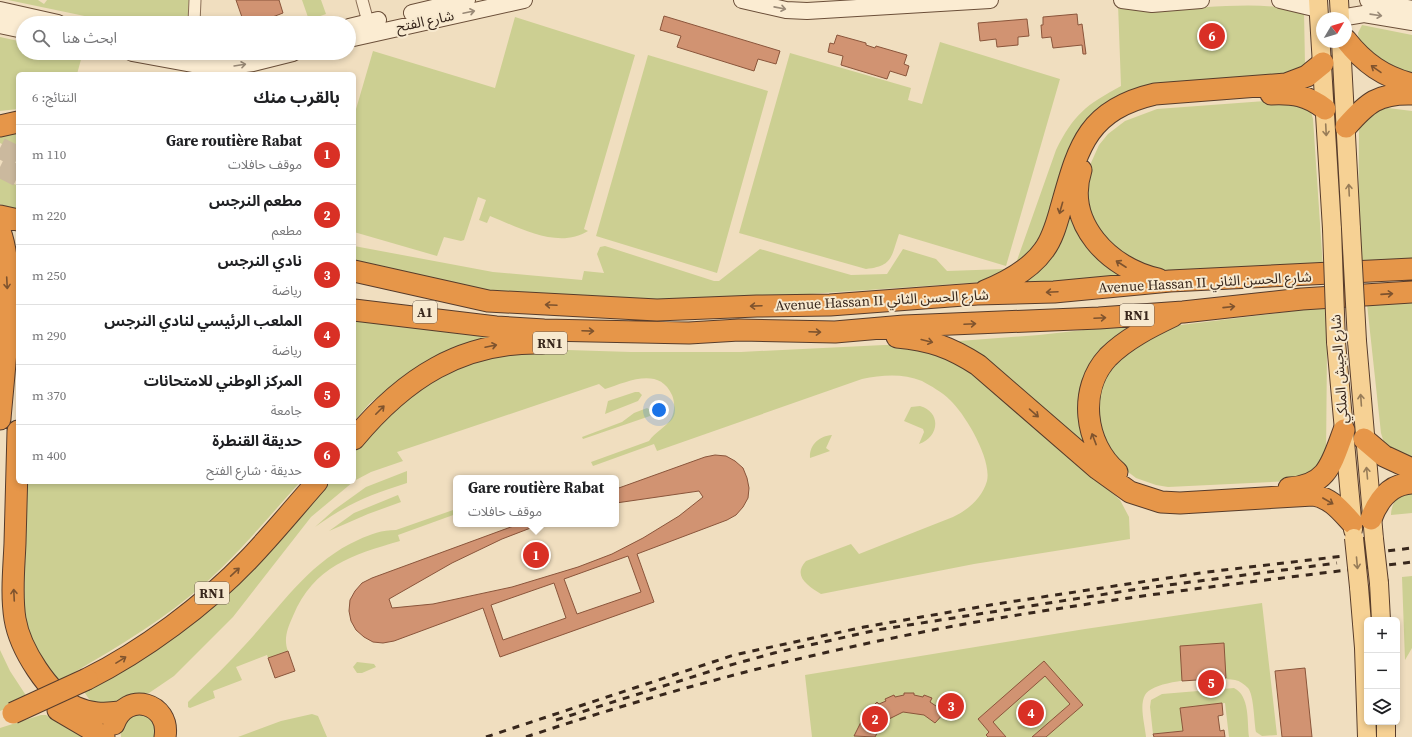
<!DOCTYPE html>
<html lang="ar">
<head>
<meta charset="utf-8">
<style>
	body { margin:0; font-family:"Source Serif 4","Noto Sans Arabic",serif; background:#f6f6f6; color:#202124; direction:rtl }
	.controls { position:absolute; right:12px; bottom:12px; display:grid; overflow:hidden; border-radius:6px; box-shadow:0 2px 6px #0003 }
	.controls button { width:36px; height:36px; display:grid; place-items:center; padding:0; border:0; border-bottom:1px solid #e0e0e0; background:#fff; color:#202124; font:20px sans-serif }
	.compass { position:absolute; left:1316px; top:12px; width:36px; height:36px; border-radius:50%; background:#fff; box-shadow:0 2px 6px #0003; rotate:52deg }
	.you { position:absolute; left:659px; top:410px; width:14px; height:14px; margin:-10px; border:3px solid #fff; border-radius:50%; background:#1a73e8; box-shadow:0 0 0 6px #1a73e833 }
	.badge { display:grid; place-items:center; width:26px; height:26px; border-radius:50%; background:#d93025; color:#fff; font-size:13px; font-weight:700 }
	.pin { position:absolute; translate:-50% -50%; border:2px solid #fff; box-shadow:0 1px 4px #0006 }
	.popup { position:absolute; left:453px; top:475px; width:166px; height:52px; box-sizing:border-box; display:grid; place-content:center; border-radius:6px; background:#fff; filter:drop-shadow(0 1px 3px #0005); font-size:13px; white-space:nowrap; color:#757577 }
	.popup b { font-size:15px; color:#202124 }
	.popup::after { content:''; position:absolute; left:50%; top:100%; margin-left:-8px; border:8px solid transparent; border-top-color:#fff }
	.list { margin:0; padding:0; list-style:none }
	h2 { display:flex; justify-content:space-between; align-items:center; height:52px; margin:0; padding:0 16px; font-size:17px }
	h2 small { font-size:13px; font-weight:400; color:#757577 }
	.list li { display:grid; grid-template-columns:26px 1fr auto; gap:12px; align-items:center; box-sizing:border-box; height:60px; padding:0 16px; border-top:1px solid #e0e0e0 }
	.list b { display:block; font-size:15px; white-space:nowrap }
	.list p { margin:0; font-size:13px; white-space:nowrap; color:#757577 }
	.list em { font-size:13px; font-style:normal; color:#757577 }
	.icon { flex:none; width:22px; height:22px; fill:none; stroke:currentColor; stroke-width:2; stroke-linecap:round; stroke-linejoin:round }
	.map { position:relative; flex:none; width:1412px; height:737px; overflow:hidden; direction:ltr }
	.search { position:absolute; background:#fff; box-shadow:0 2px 6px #0003; left:16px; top:16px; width:340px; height:44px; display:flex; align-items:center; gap:10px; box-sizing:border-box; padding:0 14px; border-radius:22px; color:#757577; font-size:15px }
	.panel { position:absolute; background:#fff; box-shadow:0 2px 6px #0003; left:16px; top:72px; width:340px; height:412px; border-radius:6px; direction:rtl }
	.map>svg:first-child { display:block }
	.green { fill:#cccf92 }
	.building { fill:#d19372; stroke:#8a553b; fill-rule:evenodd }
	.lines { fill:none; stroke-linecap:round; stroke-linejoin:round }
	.highway-tunnel { stroke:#cbb99e; stroke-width:21; stroke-dasharray:21 10; stroke-linecap:butt }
	.street-casing { stroke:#8a6e56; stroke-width:13 }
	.secondary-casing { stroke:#6b4f39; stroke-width:18 }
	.primary-casing { stroke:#573c2b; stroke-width:20 }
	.highway-casing { stroke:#573c2b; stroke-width:23 }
	.street { stroke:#fbecd2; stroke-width:11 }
	.secondary { stroke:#fbecd2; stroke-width:16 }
	.primary { stroke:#f6d194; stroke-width:18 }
	.highway { stroke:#e69649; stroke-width:21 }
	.rail { stroke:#38271c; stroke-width:3; stroke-dasharray:7 7; stroke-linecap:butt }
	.primary-bridge-casing { stroke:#573c2b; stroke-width:20; stroke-linecap:butt }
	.highway-bridge-casing { stroke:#573c2b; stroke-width:23; stroke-linecap:butt }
	.primary-bridge { stroke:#f6d194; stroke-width:18 }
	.highway-bridge { stroke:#e69649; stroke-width:21 }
	.oneway { stroke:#9a8a77 }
	.oneway2 { stroke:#7e532e }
	.oneway3 { stroke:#977c58 }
	.labels { text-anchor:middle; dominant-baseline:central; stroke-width:4; stroke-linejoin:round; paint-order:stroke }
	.shield { fill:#f7e9cf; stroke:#716152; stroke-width:1 }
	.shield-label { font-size:13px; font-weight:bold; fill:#38271c }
	.street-label { font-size:14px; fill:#38271c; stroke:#f7e9cf }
</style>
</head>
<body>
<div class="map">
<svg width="1412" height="737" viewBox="0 0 1412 737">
	<rect width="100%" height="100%" fill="#f0debf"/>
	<path class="green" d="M8 0H38L44 4 47 0H189L188 23H118Z
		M302 0H321L326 14 309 20Z
		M1118 4C1132 6 1145 9 1159 9 1209 9 1253 0 1304 11L1305 65 1301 71 1121 98 1040 243 1015 266 1056 150C1074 114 1086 105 1121 86Z
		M515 17 635 55 584 229 588 231C558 250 518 227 490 216L487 223 479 220 486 200 478 197 464 240 461 241 444 237 437 256 354 232V116L373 51 495 88Z
		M1362 25 1412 35V76L1389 68 1359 41 1358 33Z
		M0 37 23 42V53H71L82 56 77 74H18V109L0 111Z
		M940 42 1060 79 1006 266 899 234C891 257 893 266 866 269L739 233 790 53 911 88 908 100 922 104Z
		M648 55 768 91 717 273 596 236Z
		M1294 99 1310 108 1313 119 1323 268 1170 273 1151 270 1117 255 1089 217 1086 174 1099 145 1108 134 1125 121 1157 109Z
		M1380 107 1412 111V264L1358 268 1359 128 1363 120Z
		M9 132H18V152L0 143V136Z
		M0 176 18 186V209L10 208 0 204Z
		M1068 202 1136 279 1013 286Z
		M354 246 493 272 582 280 584 271 604 273 597 254 600 247 605 246 714 281H719L760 249 851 275 887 274 903 249 936 259 947 271 1005 269 1004 272 984 282 723 300 645 301 500 291 461 287 354 263Z
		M1412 301V462L1385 446 1381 433 1367 304Z
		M1326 307 1327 347 1326 459 1321 468 1291 481 1168 487 1156 485 1136 478 1115 462 1094 412 1096 399 1113 361 1173 326Z
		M354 319 491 338 402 378 370 403 354 421Z
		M1137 324 1105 353 1087 450 946 342 1039 335Z
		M884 345H920L963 362 1120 500 1129 517 1130 539 974 564 821 594C808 586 792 576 806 561L851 544 859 554 953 517C968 510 982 498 987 481 992 459 965 414 950 400 942 392 931 386 922 381 902 373 882 375 862 379L657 451 654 444 593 466 591 462 649 441C655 432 665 428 671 419 675 412 675 402 672 395 659 366 627 382 605 389L599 384 397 452 403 461 371 472 354 481V449L391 408 461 363 536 349 631 352H741Z
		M635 392H639L642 395 638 401 605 414 608 401Z
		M920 406C942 412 939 438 919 444L924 432 923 429 904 421 911 407Z
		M647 408 652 411 650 416 583 439 582 437 622 422 634 413Z
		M832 435 826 448 830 451 810 458C809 445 819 436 832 435Z
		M407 471V483C369 495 349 503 315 527L334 510 366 487Z
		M25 482H300C265 521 231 563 190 596 150 629 103 655 58 682L44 664 30 640 24 612Z
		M325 482H353L311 517 233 617 174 676 149 693 115 704 93 705 83 690 114 673Z
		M1412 489V513L1391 515C1391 502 1400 492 1412 489Z
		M398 495 401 502 368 514 329 531 354 513Z
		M456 509V514L398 535 400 541C352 555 314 566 293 616 288 627 283 639 288 651L268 658 267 655 236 667 242 680 213 691 215 698 190 708 188 707V702L193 697C211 680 229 663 245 645 281 606 309 562 358 540 371 534 382 530 396 530Z
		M1412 576V648L1405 660 1402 577Z
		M1262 603 1277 735 1262 736 1256 732C1254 722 1254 695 1248 688 1244 684 1240 681 1235 680 1219 676 1153 679 1145 695 1139 706 1145 725 1146 737H812L805 675 1085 629Z
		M0 650 10 671 27 697 25 700 0 711Z
		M357 662 374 664 376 667 362 673H357L353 667Z
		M1234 688C1250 696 1247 721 1249 737H1229L1225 703 1180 708 1183 731 1153 734 1150 707 1151 700 1162 694Z
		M133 712 152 715 158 737H121L120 727Z
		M312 714 318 716 327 737H238L281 721Z
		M41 715H46L84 737H0V728Z"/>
	<path class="building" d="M236 0H279L283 13 257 23H244Z
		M1077 14 1078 25 1082 24 1086 54H1083L1082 45 1053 48 1051 37 1042 38 1041 25H1043V17Z
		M664 16 780 51 776 64 758 59 754 71 677 47 681 36 660 30Z
		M1027 19 1029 36 1018 37V45L997 47 996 39 980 41 978 23Z
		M837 35 866 43V45L875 48 876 46 907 55 904 64 909 66 906 76 890 71 887 79 841 65 843 56 828 52 830 43 834 44Z
		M715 455 726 456 735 461 743 468 747 478 749 488 748 498 743 507 736 515 727 520 637 554 654 602 500 657 483 608 394 641 383 643 373 642 364 637 356 630 351 621 349 611 350 600 355 591 362 583 372 578 519 524H616V489L705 457ZM628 556 641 592 577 614 564 579ZM554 583 566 618 503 640 491 605Z
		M699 491 703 497 679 516 643 538 612 554 578 567 512 587 433 604 392 608 389 599 452 563 502 539 541 524H616V503Z
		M1224 643 1226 678 1182 681 1180 646Z
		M288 651 295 671 275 678 268 658Z
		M1044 661 1083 705 1046 737H1032L1070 704 1045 676 993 722 1006 737H988L986 735 989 732 978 719Z
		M1305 668 1312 737H1282L1275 671Z
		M904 693H914V695L923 697 924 695 932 698 930 702 945 712 935 723 924 715 903 712 883 722 875 737 854 736 864 716 865 717 871 710 870 709 877 702 879 704 886 701 885 699 894 695 895 697 904 695Z
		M1222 703 1223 715 1218 716 1220 731 1224 730 1225 737H1154L1153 734 1183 731 1180 708Z"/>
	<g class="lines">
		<path class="highway-tunnel" d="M0 148 18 157
			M0 167 18 176"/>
		<g class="street-casing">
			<path id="street" d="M362 0 370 29
				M194 23 195 0"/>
		</g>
		<g class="secondary-casing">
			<path id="secondary" d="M742 0 786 10 807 11 990 0
				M1122 0 1152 4 1201 0
				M1280 0 1318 9
				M1368 0 1412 9
				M0 10 58 23
				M412 13 467 0
				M1340 18 1364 14 1412 22
				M0 25 23 30
				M349 27 378 20
				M349 39 524 0
				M132 53 214 68 253 63 293 53
				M198 53H233"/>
		</g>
		<g class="primary-casing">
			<path id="primary" d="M1318 0 1332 229
				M1339 0 1340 18
				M1341 42 1351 229
				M1357 341 1374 539
				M1336 342 1353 530
				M1379 583 1381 620
				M1359 587 1364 648 1367 737
				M1386 722V737"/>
		</g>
		<g class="highway-casing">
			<path id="highway" d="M1346 40C1364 63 1384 77 1412 84
				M1271 94C1293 93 1307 95 1325 109
				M0 126 18 122
				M1346 127C1367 103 1378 93 1412 94
				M1081 170C1064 223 1110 269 1158 279
				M0 216 18 220
				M0 231C17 278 4 367 0 419
				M354 271 488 301 657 310 757 306 830 305 977 294 1054 292 1170 281 1412 269
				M985 291C1007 282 1030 270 1044 250 1053 238 1057 222 1061 208 1078 148 1086 110 1155 94L1286 84 1307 76 1323 63
				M354 310 496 327 544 330 689 333 739 330 835 332 904 326 1099 318 1183 312 1302 299 1412 292
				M897 337C930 340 950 347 978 365L1098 469 1130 492 1161 502 1180 503 1313 495C1331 498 1340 510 1352 523
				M18 431C17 468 16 506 15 543 14 568 11 594 15 619 20 649 48 693 75 707 90 714 104 714 120 712
				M354 439C404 379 461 341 542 343
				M1364 439 1384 456 1412 469
				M1117 472C1084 444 1078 389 1108 357 1126 339 1150 327 1173 316
				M1289 488C1328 486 1332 462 1344 430
				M1371 519C1378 500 1390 484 1412 483
				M87 679C143 651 205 605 248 560 272 535 294 508 317 482
				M58 710 104 737
				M114 724C126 690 171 703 165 737"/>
		</g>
		<use href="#street" class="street"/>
		<use href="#secondary" class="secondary"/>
		<use href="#primary" class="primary"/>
		<use href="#highway" class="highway"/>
		<path class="rail" d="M556 720 727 666 774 653 877 630 1138 589 1337 563
			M486 737 734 655 864 627 996 604 1207 572 1412 548
			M526 737C699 679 876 636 1056 609 1174 590 1293 577 1412 562"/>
		<g class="primary-bridge-casing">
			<path id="primary-bridge" d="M1332 229 1336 342
				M1351 229 1357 341
				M1354 538 1359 587
				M1374 539 1379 583"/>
		</g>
		<g class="highway-bridge-casing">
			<path id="highway-bridge" d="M13 713 87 679"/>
		</g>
		<use href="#primary-bridge" class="primary-bridge"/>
		<use href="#highway-bridge" class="highway-bridge"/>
	</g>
	<defs><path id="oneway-shaft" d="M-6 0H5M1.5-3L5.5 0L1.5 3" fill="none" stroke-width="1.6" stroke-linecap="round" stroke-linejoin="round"/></defs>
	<g class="oneway">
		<use href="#oneway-shaft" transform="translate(780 8) rotate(11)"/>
		<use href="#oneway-shaft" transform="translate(469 12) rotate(-12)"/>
		<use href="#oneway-shaft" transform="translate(1376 15) rotate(8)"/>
		<use href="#oneway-shaft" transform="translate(240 65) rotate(-9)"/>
	</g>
	<g class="oneway2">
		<use href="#oneway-shaft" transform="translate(1376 69) rotate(-145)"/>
		<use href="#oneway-shaft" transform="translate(1061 208) rotate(106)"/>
		<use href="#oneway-shaft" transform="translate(1121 264) rotate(-147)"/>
		<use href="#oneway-shaft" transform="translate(7 283) rotate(87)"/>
		<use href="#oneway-shaft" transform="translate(1052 292) rotate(177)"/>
		<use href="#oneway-shaft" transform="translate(1387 294) rotate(-4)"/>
		<use href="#oneway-shaft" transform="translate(551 305) rotate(-177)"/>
		<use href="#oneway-shaft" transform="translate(756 306) rotate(178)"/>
		<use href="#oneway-shaft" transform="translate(1229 307) rotate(-6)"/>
		<use href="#oneway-shaft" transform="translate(1100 318) rotate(-3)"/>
		<use href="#oneway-shaft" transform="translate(970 324) rotate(-3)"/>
		<use href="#oneway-shaft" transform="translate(588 331) rotate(2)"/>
		<use href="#oneway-shaft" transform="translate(815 332) rotate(2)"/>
		<use href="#oneway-shaft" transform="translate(927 341) rotate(14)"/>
		<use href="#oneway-shaft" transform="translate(491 346) rotate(-12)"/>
		<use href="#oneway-shaft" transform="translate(380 410) rotate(-45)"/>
		<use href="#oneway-shaft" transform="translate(1034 413) rotate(41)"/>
		<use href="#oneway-shaft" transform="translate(1094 439) rotate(-111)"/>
		<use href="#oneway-shaft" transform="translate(1328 501) rotate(30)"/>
		<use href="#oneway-shaft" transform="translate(235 572) rotate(-43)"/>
		<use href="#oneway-shaft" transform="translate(14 595) rotate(-93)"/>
		<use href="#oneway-shaft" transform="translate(121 660) rotate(-32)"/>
	</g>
	<g class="oneway3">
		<use href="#oneway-shaft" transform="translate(1326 130) rotate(87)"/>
		<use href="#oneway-shaft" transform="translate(1349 190) rotate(-93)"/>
		<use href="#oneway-shaft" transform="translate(1361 400) rotate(-94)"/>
		<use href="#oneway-shaft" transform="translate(1367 473) rotate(-95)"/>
		<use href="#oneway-shaft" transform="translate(1357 563) rotate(85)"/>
	</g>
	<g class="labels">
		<g class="shield">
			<rect x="413" y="301" width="24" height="22" rx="3"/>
			<rect x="1120" y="304" width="34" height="22" rx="3"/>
			<rect x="533" y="332" width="34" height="22" rx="3"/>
			<rect x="195" y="582" width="34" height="22" rx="3"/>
		</g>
		<g class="shield-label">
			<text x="425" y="312">A1</text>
			<text x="1137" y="315">RN1</text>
			<text x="550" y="343">RN1</text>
			<text x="212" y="593">RN1</text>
		</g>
		<g class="street-label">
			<text transform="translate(425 21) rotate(-12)">شارع الفتح</text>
			<text transform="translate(1205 282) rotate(-3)">Avenue Hassan II شارع الحسن الثاني</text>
			<text transform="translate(882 300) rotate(-3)">Avenue Hassan II شارع الحسن الثاني</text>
			<text transform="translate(1339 369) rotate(-94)">شارع الجيش الملكي</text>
		</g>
	</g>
</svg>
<div class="controls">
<button>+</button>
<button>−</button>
<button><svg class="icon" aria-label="layers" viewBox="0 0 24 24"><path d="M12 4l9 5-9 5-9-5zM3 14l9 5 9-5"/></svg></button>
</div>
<svg class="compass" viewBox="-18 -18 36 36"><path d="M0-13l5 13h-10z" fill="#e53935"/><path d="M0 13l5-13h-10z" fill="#757577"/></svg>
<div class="you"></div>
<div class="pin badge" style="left:536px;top:555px">1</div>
<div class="popup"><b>Gare routière Rabat</b>موقف حافلات</div>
<div class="pin badge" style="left:875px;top:719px">2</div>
<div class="pin badge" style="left:951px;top:706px">3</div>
<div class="pin badge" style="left:1031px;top:713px">4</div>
<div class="pin badge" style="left:1211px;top:683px">5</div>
<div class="pin badge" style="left:1212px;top:36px">6</div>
<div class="search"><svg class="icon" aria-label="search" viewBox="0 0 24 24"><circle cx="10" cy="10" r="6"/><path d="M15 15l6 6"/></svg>ابحث هنا</div>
<section class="panel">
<h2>بالقرب منك<small>النتائج: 6</small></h2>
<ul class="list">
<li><span class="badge">1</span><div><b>Gare routière Rabat</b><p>موقف حافلات</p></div><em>110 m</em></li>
<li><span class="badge">2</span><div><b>مطعم النرجس</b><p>مطعم</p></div><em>220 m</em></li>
<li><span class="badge">3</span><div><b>نادي النرجس</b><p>رياضة</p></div><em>250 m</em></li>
<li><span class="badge">4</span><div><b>الملعب الرئيسي لنادي النرجس</b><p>رياضة</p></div><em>290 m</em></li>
<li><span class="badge">5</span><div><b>المركز الوطني للامتحانات</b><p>جامعة</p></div><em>370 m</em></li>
<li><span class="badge">6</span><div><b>حديقة القنطرة</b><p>حديقة · شارع الفتح</p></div><em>400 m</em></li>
</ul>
</section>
</div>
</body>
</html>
